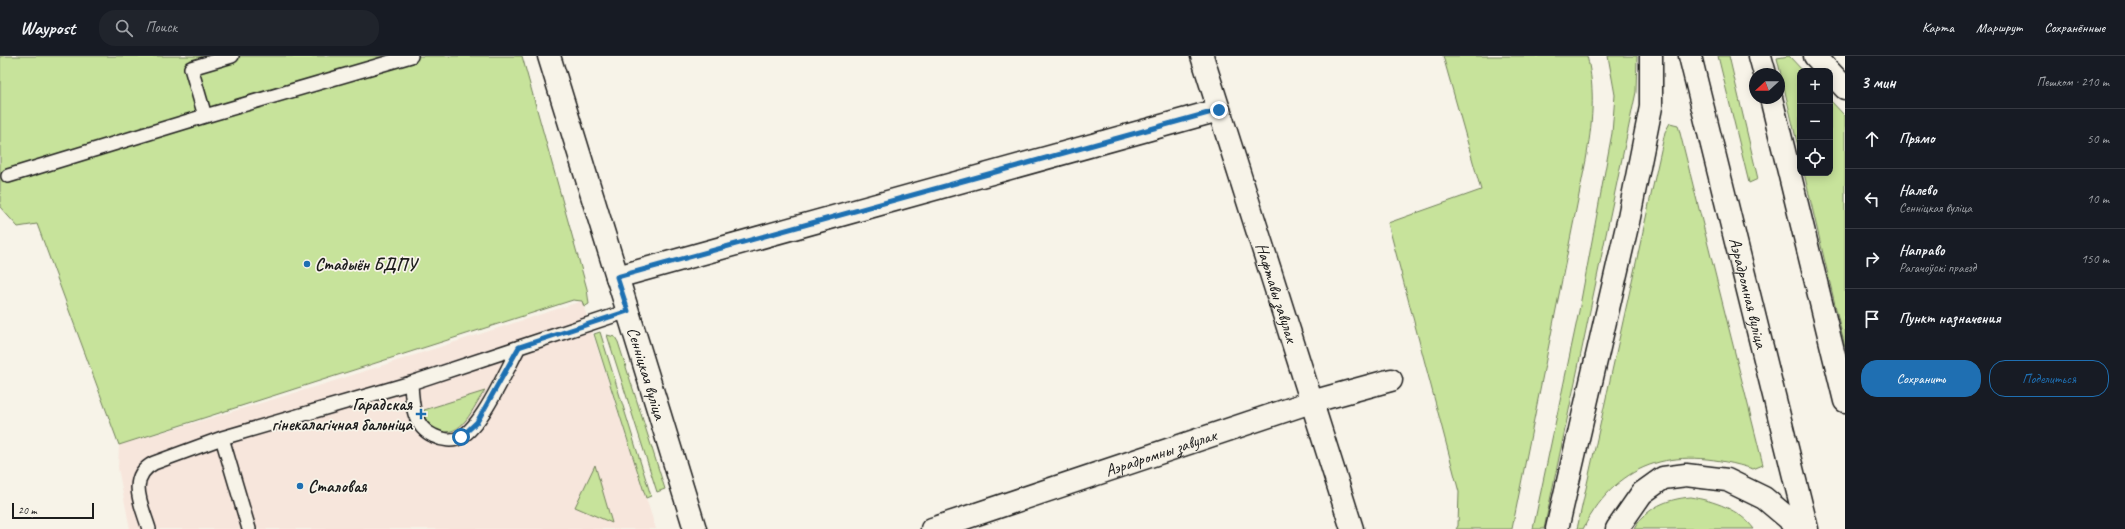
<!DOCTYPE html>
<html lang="ru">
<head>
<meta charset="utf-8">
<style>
	body { margin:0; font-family:Caveat,sans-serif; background:#20242c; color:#f1f3f6 }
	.controls { position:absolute; right:12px; top:12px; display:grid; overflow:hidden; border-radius:8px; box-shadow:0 2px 10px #0003 }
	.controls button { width:36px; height:36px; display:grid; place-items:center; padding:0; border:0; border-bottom:1px solid #363941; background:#171b24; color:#f1f3f6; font:20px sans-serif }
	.compass { position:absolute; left:1749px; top:12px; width:36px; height:36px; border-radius:50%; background:#171b24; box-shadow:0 2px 10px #0003; rotate:249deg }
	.scale { position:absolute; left:12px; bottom:10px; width:82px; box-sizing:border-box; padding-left:4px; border:2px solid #1c1c1c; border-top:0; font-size:11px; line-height:14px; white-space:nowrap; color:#1c1c1c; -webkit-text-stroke:3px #f7f3e8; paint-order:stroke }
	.stop { position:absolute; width:12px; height:12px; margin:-9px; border:3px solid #1f6fb2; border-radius:50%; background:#fff }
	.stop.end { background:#1f6fb2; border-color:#fff; box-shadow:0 1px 4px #0008 }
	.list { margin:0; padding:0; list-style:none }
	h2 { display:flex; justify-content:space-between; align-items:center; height:52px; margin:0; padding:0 16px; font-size:17px }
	h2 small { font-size:13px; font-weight:400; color:#9ea1a6 }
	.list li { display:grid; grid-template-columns:26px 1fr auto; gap:12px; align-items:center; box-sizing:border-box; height:60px; padding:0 16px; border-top:1px solid #363941 }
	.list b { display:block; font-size:15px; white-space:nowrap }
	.list p { margin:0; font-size:13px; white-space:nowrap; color:#9ea1a6 }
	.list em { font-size:13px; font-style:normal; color:#9ea1a6 }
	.actions { display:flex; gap:8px; padding:12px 16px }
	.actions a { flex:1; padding:9px 0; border:1px solid #1f6fb2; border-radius:16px; text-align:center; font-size:14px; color:#1f6fb2 }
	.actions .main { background:#1f6fb2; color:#fff }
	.icon { flex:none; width:22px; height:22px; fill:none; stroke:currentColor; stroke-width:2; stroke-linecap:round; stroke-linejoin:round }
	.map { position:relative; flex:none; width:1845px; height:473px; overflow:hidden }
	header { display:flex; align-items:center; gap:24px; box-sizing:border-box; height:56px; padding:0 20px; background:#171b24; border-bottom:1px solid #363941 }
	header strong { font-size:19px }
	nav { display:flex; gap:22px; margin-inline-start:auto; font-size:14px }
	.search { width:280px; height:36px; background:#20242c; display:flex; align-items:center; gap:10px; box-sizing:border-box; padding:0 14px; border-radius:16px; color:#9ea1a6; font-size:15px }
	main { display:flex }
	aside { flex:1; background:#171b24 }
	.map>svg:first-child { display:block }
	.built { fill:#f7e6dc }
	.green { fill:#c7e39b; stroke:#72805c }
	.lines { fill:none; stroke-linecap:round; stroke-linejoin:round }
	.lane-casing { stroke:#1c1c1c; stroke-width:16 }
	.street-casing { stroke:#1c1c1c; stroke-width:25 }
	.secondary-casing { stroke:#1c1c1c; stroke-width:25 }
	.primary-casing { stroke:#1c1c1c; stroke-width:25 }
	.lane { stroke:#f7f3e8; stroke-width:13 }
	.street { stroke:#f7f3e8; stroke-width:22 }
	.secondary { stroke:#f7f3e8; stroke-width:22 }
	.primary { stroke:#f7f3e8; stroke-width:22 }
	.route { stroke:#1f6fb2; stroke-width:5 }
	.poi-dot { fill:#1f6fb2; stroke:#f7f3e8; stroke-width:1.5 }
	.labels { text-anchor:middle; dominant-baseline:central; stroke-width:3.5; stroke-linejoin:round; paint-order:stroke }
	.poi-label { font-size:17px; font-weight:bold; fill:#1c1c1c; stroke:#f7f3e8; text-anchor:start }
	.street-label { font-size:17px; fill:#1c1c1c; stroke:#f7f3e8 }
</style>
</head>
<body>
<header>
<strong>Waypost</strong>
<div class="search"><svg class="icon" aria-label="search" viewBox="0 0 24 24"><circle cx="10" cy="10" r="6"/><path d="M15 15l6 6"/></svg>Поиск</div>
<nav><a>Карта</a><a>Маршрут</a><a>Сохранённые</a></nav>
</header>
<main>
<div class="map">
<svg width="1845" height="473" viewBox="0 0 1845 473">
	<rect width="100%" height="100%" fill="#f7f3e8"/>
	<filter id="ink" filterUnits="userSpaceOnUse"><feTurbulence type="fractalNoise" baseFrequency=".025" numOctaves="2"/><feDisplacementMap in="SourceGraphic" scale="8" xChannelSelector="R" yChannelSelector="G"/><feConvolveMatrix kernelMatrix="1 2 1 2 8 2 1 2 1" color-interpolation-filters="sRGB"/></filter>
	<g filter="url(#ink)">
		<path class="built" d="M582 245 656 473H130L118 412 119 389 328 327Z"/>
		<path class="green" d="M0 0H522L587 233 589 248 584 251 582 245 573 244 119 389 37 168 18 171 0 151Z
			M1443 0H1587C1596 35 1592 69 1586 104L1512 473H1456L1458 470 1459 436 1388 167 1481 134Z
			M1608 0H1637L1636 36 1544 473H1533L1579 255 1612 77 1615 39Z
			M1718 0H1729L1758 123 1749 127Z
			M1789 0 1803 15H1800V99L1777 2Z
			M1830 44 1845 60V291L1804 117H1830Z
			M1670 67 1678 69 1763 409 1753 413C1680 390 1620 401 1583 473H1577L1665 76Z
			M600 276 651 440 646 442 594 278Z
			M607 279 615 281 618 286 665 433 657 436Z
			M485 335C472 350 464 384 436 374 428 370 424 362 424 354Z
			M595 409 612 467 575 451Z
			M1691 441C1714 445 1739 453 1754 473H1634C1647 451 1667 443 1691 441Z"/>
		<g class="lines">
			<g class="lane-casing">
				<path id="lane" d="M205 60 191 12 232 0
					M8 120 205 60 411 0
					M411 327C412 348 413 371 434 380 442 384 453 386 461 381 482 370 507 313 519 291
					M222 382 249 473
					M149 473C142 450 126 421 154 407L222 382 411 327 628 255"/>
			</g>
			<g class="street-casing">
				<g id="street">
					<path id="s1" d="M1202 0 1352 473"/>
					<path d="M617 221 1219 54"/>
					<path id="s2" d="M932 473 1311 346 1391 324"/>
				</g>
			</g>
			<g class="secondary-casing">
				<g id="secondary">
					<path id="s3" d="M549 0 695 473"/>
				</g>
			</g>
			<g class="primary-casing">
				<g id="primary">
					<path id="s4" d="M1690 0 1807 473"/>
					<path d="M1760 0 1765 18"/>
					<path d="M1815 0 1829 15"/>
					<path d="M1830 16 1845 32"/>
					<path d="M1771 42 1845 345"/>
					<path d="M1557 473 1628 166 1651 51V0"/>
					<path d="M1617 473 1642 437 1663 422 1686 419 1727 424 1764 442 1789 463 1795 473"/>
				</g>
			</g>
			<use href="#lane" class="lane"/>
			<use href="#street" class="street"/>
			<use href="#secondary" class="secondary"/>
			<use href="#primary" class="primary"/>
		</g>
	</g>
	<g class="lines" filter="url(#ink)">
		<path class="route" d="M461 381 477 366 519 291 628 255 617 221 1219 54"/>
	</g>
	<g class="poi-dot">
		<circle cx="307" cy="208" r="4"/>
		<path d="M419 352h4v4h4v4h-4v4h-4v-4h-4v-4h4z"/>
		<circle cx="300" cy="430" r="4"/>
	</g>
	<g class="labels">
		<g class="poi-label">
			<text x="315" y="208">Стадыён БДПУ</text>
			<text x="412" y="348" text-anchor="end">Гарадская<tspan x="412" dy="20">гінекалагічная бальніца</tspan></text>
			<text x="308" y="430">Сталовая</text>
		</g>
		<g class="street-label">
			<text stroke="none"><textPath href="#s4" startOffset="244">Аэрадромная вуліца</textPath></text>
			<text stroke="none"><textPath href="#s1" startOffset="248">Нафтавы завулак</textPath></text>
			<text stroke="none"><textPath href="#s3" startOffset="332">Сенніцкая вуліца</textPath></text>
			<text stroke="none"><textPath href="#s2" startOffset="241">Аэрадромны завулак</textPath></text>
		</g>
	</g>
</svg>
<div class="controls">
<button>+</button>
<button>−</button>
<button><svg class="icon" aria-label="locate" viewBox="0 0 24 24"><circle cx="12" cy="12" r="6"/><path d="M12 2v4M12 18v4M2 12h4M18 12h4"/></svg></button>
</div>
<svg class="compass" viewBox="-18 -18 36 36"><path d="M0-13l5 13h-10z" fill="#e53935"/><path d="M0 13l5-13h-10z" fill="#9ea1a6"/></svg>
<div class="scale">20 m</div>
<div class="stop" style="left:461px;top:381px"></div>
<div class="stop end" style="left:1219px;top:54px"></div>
</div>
<aside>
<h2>3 мин<small>Пешком · 210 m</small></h2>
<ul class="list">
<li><svg class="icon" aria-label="ahead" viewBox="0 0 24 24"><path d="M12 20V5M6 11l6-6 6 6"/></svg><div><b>Прямо</b></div><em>50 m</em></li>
<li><svg class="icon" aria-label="left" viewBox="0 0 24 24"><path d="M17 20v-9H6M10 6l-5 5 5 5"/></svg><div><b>Налево</b><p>Сенніцкая вуліца</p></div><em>10 m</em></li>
<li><svg class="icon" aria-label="right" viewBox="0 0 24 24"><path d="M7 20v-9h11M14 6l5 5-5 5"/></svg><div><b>Направо</b><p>Рагачоўскі праезд</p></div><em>150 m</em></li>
<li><svg class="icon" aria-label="arrive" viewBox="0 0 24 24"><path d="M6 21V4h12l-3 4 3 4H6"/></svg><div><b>Пункт назначения</b></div></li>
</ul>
<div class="actions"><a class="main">Сохранить</a><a>Поделиться</a></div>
</aside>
</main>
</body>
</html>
